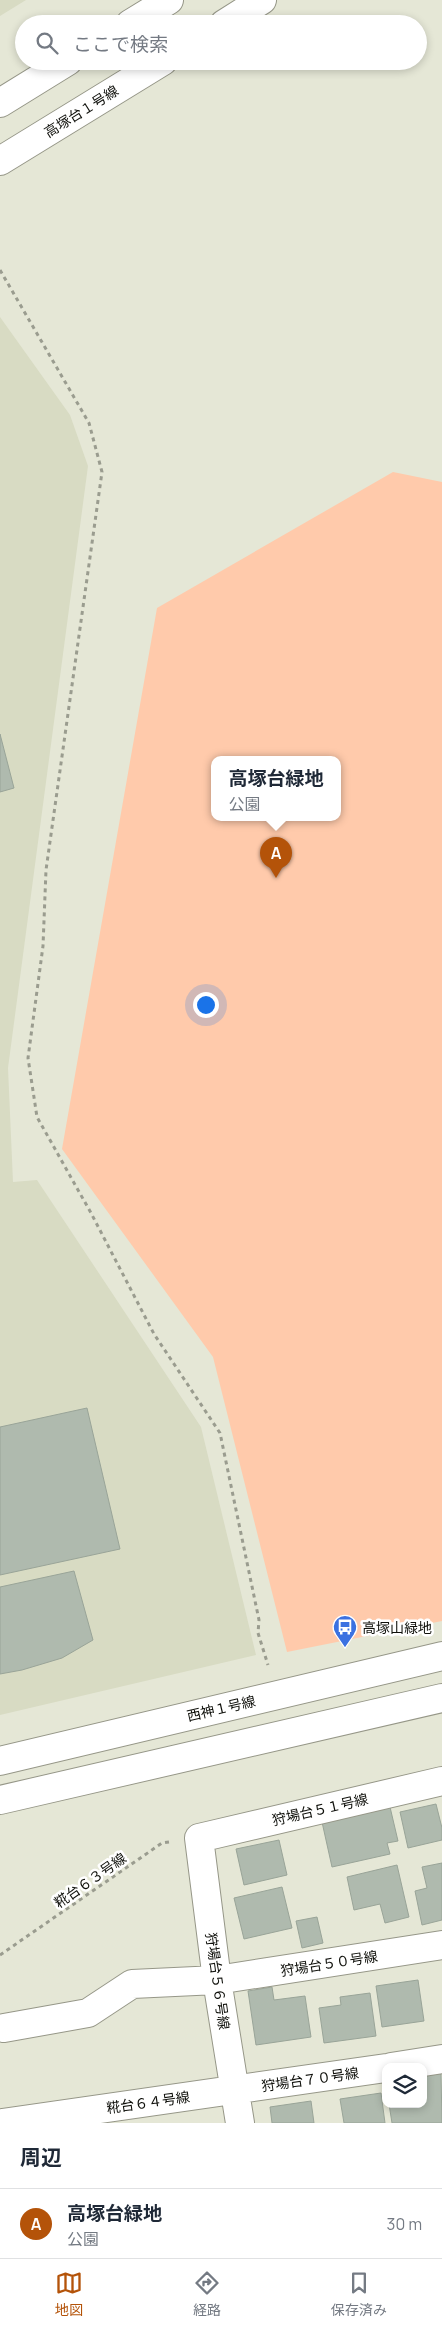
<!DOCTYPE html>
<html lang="ja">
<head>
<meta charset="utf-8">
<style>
	body { margin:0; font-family:Manrope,"Noto Sans JP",sans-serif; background:#f6f6f7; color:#1f2937 }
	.controls { position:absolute; right:15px; bottom:15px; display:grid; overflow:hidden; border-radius:10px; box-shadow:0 2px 8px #0003 }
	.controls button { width:45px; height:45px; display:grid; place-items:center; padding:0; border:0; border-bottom:1px solid #e0e1e3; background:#fff; color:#1f2937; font:25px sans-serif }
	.you { position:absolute; left:205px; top:1004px; width:18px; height:18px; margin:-12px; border:4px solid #fff; border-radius:50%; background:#1a73e8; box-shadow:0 0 0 8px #1a73e833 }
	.badge { display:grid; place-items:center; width:32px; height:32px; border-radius:50%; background:#b45309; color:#fff; font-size:16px; font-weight:700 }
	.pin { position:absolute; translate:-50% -41px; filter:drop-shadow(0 1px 2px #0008) }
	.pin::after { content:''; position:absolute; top:26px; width:18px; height:15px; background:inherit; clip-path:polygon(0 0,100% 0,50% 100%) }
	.popup { position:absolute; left:211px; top:756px; width:130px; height:65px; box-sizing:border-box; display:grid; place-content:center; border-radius:10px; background:#fff; filter:drop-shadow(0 1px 4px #0005); font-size:16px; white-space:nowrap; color:#747a83 }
	.popup b { font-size:19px; color:#1f2937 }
	.popup::after { content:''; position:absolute; left:50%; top:100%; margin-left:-10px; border:10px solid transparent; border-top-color:#fff }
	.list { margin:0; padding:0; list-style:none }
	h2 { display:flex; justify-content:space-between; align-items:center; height:65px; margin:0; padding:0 20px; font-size:21px }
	h2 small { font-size:16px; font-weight:400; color:#747a83 }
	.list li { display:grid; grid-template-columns:32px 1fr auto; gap:15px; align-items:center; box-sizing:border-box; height:70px; padding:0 20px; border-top:1px solid #e0e1e3 }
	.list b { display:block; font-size:19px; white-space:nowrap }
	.list p { margin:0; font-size:16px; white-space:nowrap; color:#747a83 }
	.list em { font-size:16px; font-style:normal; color:#747a83 }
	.icon { flex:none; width:28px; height:28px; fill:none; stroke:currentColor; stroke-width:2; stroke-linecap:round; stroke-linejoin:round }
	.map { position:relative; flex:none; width:442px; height:2123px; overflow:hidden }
	.search { position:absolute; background:#fff; box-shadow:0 2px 8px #0003; left:15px; right:15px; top:15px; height:55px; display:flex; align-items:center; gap:12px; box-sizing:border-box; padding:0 18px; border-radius:28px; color:#747a83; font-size:19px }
	.sheet { height:135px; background:#fff }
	nav { display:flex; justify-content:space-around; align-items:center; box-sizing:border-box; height:70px; border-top:1px solid #e0e1e3; background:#fff; font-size:14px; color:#747a83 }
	nav a { display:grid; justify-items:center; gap:2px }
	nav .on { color:#b45309 }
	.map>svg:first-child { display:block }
	.built { fill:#d8dbc3 }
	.green { fill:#ffcaab; fill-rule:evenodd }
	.building { fill:#afbaae; stroke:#99a498 }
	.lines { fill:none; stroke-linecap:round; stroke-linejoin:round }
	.minor-casing { stroke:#969788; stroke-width:30 }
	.path { stroke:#9a9c8f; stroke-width:3; stroke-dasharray:4 4; stroke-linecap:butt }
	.minor { stroke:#fff; stroke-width:28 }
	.labels { text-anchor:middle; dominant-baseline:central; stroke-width:5; stroke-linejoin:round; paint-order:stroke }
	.street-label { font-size:14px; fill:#0f100b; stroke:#fff }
	.poi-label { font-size:14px; fill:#0f100b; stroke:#fff; text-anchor:start }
</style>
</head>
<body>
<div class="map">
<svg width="442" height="2123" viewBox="0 0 442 2123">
	<rect width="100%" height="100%" fill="#e5e7d6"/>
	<path class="built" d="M0 0H26L0 16Z
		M0 317 70 415 88 466 8 1068 13 1182 37 1180 201 1427 256 1655 0 1715Z"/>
	<path class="green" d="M393 472 442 482V1621L287 1652 213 1357 62 1149 157 608ZM215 759H337V817H215Z"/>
	<path class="building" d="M0 734 14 788 0 792Z
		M87 1408 120 1549 0 1575V1427Z
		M74 1571 93 1640 62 1658 22 1670 0 1674V1587Z
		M436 1804 442 1828V1840L408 1848 400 1812Z
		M390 1807 398 1841 387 1843 390 1854 332 1867 322 1822Z
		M279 1840 287 1875 244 1885 236 1849Z
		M442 1863V1920L422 1925 415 1891 427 1888 422 1867Z
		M397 1865 409 1917 385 1923 380 1904 354 1910 347 1877Z
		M282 1887 292 1928 244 1939 234 1898Z
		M317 1917 323 1943 302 1948 296 1921Z
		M418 1980 424 2021 382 2027 376 1986Z
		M272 1987 274 2000 305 1996 311 2037 256 2045 248 1991Z
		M370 1993 376 2036 324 2043 319 2008 341 2005 340 1997Z
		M441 2073 442 2123H392L389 2104H423V2076Z
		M381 2093 385 2123H344L340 2099Z
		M311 2101 314 2123H272L270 2107Z"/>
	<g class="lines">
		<g class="minor-casing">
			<path id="minor" d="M130 24 169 0
				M224 24 262 0
				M0 103 68 61
				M0 161 163 61
				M0 1761 442 1656
				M0 1800 442 1698
				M4 2028 88 2013 132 1984 217 1980 442 1945
				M391 2067 442 2059
				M2 2123 386 2068
				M240 2123 217 1980 199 1838 442 1781"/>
		</g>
		<path class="path" d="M0 270 89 423 102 472 46 870 43 946 28 1058 37 1117 91 1213 154 1334 220 1433 259 1620 258 1633 268 1665
			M0 1955 162 1843 169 1842"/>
		<use href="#minor" class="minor"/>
	</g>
	<defs>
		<g id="bus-pin" transform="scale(1.25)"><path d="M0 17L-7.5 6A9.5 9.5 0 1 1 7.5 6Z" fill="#3b71e1" stroke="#fff"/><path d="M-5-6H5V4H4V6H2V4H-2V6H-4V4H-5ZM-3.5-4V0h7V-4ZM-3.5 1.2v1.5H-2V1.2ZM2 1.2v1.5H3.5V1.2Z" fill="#fff"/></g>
	</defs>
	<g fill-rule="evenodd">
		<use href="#bus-pin" x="345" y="1627"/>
	</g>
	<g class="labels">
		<g class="street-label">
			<text transform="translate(81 111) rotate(-32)">高塚台１号線</text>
			<text transform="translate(221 1708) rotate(-13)">西神１号線</text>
			<text transform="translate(320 1809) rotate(-13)">狩場台５１号線</text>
			<text transform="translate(90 1880) rotate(-35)">糀台６３号線</text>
			<text transform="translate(329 1963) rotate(-9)">狩場台５０号線</text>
			<text transform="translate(218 1981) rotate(82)">狩場台５６号線</text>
			<text transform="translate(310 2079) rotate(-8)">狩場台７０号線</text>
			<text transform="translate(148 2102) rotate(-8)">糀台６４号線</text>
		</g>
		<g class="poi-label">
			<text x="362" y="1627">高塚山緑地</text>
		</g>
	</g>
</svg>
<div class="controls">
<button><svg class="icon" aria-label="layers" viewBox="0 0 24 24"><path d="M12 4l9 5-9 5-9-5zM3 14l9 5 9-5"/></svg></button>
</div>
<div class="you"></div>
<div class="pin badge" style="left:276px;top:878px">A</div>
<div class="popup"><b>高塚台緑地</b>公園</div>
<div class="search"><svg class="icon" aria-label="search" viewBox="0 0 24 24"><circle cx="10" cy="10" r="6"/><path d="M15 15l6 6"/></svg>ここで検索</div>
</div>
<section class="sheet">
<h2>周辺<small></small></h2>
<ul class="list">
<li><span class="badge">A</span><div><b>高塚台緑地</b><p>公園</p></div><em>30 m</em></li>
</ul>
</section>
<nav>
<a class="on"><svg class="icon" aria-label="map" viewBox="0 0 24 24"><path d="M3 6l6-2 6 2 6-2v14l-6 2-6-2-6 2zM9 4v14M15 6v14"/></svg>地図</a>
<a><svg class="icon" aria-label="directions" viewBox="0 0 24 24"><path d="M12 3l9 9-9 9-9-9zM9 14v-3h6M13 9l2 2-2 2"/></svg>経路</a>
<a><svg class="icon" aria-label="saved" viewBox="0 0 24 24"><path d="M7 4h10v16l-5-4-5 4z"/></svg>保存済み</a>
</nav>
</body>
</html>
